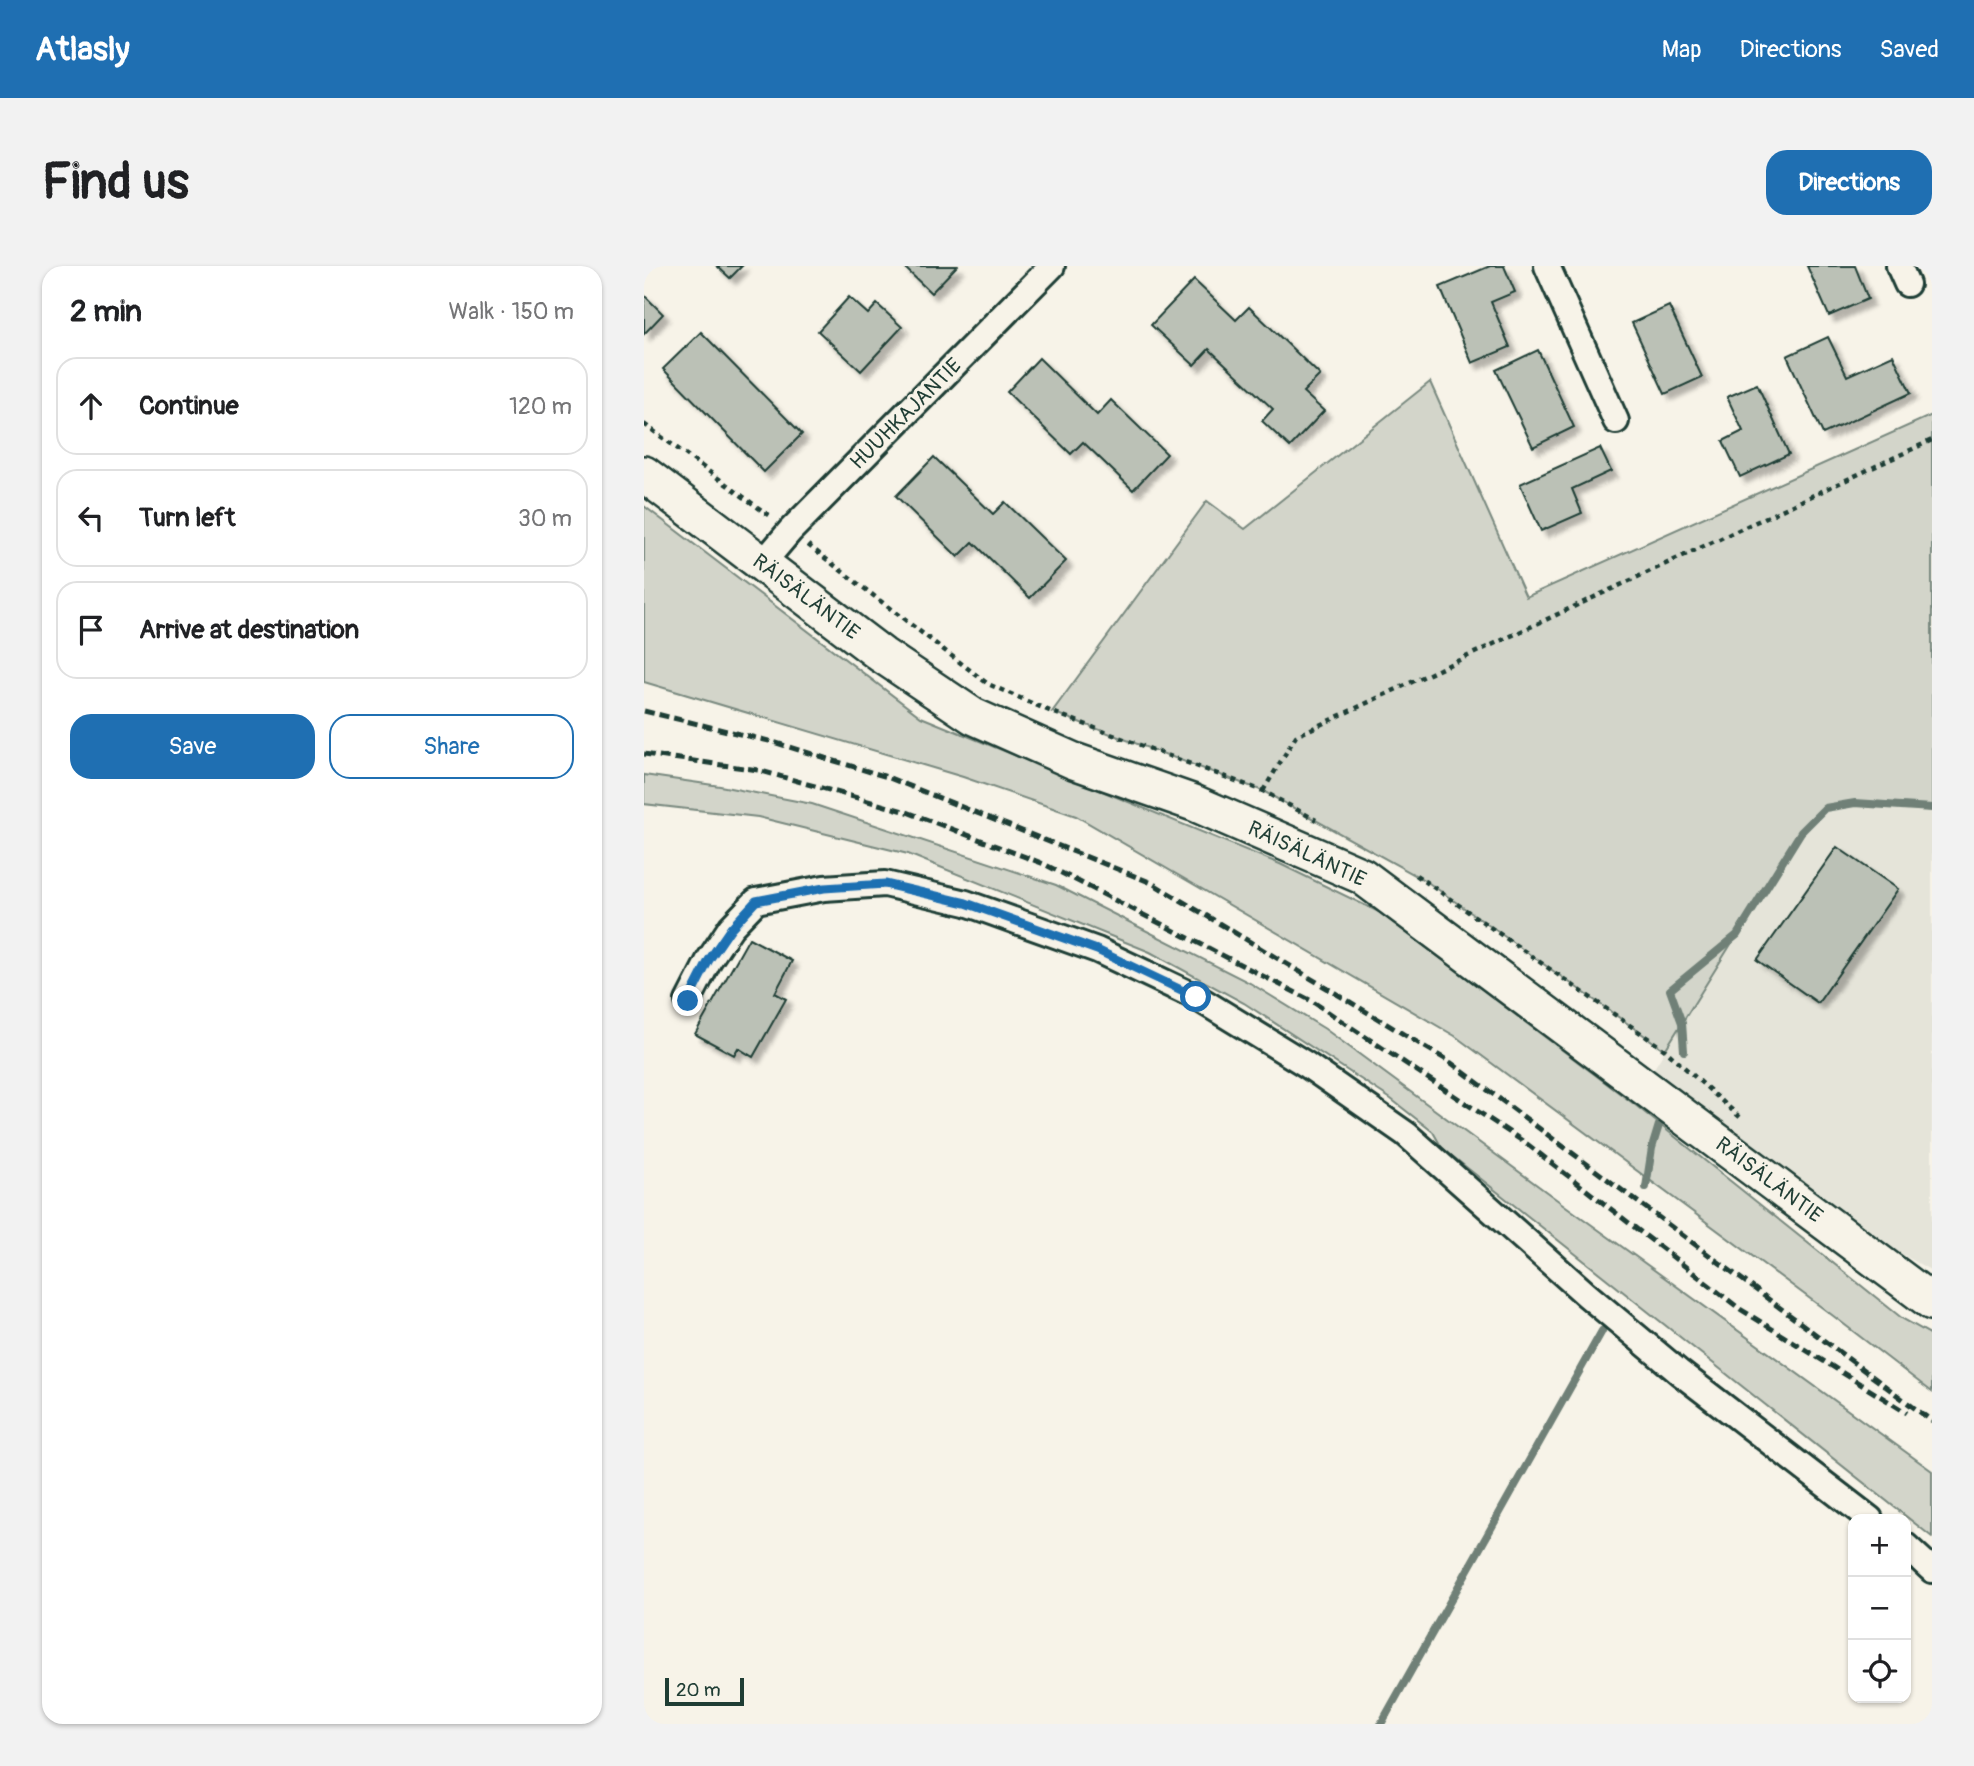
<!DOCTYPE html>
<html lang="en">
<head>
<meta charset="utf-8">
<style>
	body { margin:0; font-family:Pangolin,sans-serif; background:#f2f2f2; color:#202124 }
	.controls { position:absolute; right:21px; bottom:21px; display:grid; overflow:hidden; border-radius:14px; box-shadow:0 2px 5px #0004 }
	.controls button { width:63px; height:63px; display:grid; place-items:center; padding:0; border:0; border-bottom:2px solid #e0e0e0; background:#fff; color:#202124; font:35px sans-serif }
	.scale { position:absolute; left:21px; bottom:18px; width:79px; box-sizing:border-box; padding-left:7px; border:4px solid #1f3d34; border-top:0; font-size:19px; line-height:24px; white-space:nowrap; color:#1f3d34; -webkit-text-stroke:5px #f7f3e8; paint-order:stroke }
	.stop { position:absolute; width:21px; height:21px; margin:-16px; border:5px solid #1f6fb2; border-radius:50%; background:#fff }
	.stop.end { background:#1f6fb2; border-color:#fff; box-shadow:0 2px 7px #0008 }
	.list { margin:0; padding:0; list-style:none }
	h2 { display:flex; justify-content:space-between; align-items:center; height:91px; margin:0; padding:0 28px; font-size:30px }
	h2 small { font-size:23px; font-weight:400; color:#757577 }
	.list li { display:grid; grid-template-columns:46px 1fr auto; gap:21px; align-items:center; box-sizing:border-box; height:98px; margin:0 14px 14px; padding:0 14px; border:2px solid #e0e0e0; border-radius:21px }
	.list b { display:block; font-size:26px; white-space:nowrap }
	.list em { font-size:23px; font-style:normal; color:#757577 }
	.actions { display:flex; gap:14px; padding:21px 28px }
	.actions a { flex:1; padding:16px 0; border:2px solid #1f6fb2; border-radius:21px; text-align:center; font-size:24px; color:#1f6fb2 }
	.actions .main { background:#1f6fb2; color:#fff }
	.icon { flex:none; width:38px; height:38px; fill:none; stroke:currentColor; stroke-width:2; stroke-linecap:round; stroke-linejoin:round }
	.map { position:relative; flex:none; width:1288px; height:1458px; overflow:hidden; border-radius:21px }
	header { display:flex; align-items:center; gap:42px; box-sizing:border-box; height:98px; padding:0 35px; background:#1f6fb2; color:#fff }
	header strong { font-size:33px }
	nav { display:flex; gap:38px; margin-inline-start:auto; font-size:24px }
	.intro { display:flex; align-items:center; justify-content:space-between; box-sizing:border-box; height:168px; padding:0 42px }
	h1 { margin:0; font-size:49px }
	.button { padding:18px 32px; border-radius:21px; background:#1f6fb2; color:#fff; font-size:24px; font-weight:700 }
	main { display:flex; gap:42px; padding:0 42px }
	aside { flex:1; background:#fff; border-radius:21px; box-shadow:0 2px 5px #0004 }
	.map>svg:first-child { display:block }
	.built { fill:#e5e4d9 }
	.green { fill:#d3d5ca; stroke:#79897f; stroke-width:2 }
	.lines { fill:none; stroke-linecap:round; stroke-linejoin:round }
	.stream { stroke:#6f8077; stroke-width:8 }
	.building { fill:#bbc1b6; stroke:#1f3d34; stroke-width:2; filter:url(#shadow) }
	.street-casing { stroke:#1f3d34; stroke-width:30 }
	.secondary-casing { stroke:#1f3d34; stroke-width:40 }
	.path { stroke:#1f3d34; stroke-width:4.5; stroke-dasharray:5 5; stroke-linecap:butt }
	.street { stroke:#f7f3e8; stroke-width:24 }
	.secondary { stroke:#f7f3e8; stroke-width:35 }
	.rail { stroke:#1f3d34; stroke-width:5; stroke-dasharray:10 5; stroke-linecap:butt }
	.route { stroke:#1f6fb2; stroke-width:9 }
	.labels { text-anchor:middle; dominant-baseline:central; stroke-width:6; stroke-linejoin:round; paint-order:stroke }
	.street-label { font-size:21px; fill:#1f3d34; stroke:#f7f3e8 }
</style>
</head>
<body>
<header>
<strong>Atlasly</strong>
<nav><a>Map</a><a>Directions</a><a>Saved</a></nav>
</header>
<div class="intro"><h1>Find us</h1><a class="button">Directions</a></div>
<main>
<aside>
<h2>2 min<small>Walk · 150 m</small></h2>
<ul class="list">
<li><svg class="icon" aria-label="ahead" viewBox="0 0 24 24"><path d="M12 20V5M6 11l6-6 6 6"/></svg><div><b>Continue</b></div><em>120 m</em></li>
<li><svg class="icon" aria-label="left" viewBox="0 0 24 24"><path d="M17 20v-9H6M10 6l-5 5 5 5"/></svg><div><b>Turn left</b></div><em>30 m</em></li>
<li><svg class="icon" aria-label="arrive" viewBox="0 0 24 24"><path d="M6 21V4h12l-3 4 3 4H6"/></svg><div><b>Arrive at destination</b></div></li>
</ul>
<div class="actions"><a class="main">Save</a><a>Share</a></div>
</aside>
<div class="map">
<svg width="1288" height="1458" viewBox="0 0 1288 1458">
	<defs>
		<filter id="shadow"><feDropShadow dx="6" dy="6" stdDeviation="2" flood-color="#0004"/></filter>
	</defs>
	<rect width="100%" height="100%" fill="#f7f3e8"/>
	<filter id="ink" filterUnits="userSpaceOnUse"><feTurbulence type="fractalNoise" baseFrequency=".0143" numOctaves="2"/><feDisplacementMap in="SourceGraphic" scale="14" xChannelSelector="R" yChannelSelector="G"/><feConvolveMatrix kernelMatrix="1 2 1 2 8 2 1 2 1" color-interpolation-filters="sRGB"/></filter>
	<g filter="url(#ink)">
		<path class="built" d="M1211 537 1288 542V1005L1122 912 999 820 1157 566 1181 542Z"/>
		<path class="green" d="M786 116 882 331 1288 149V542L1211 537 1181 542 1157 566 1021 784 782 615 619 525 408 446 563 235 601 263Z
			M0 240 277 451 636 598 735 646 990 838 1259 1053 1288 1069V1126L1188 1049 811 770 432 550 319 511 0 416Z
			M0 509 76 520 168 538 412 619 606 717 681 763 912 933 1288 1205V1271L798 882 789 866 747 833 600 737 506 686 264 588 114 551 0 538Z"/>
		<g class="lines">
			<path class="stream" d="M1040 785 1038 757 1026 724 1093 669 1157 566 1181 542 1211 537 1288 542
				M1002 921 1008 882 1015 859
				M737 1458 958 1065"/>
		</g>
		<path class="building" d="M73 0H98L86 12Z
			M259 0H313L287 27Z
			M846 0H860L871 26 847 36 866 81 828 97 796 21Z
			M1163 0H1211L1224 33 1185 50Z
			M550 14 592 54 605 41 676 109 659 126 680 145 646 181 618 155 629 143 565 83 550 99 507 59Z
			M0 29 19 48 0 68Z
			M205 31 224 48 233 38 258 61 217 105 174 65Z
			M1025 40 1058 111 1021 128 988 57Z
			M57 66 158 168 120 206 19 103Z
			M1184 71 1203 110 1249 89 1267 127 1179 168 1143 90Z
			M894 84 930 161 889 181 852 104Z
			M395 92 453 149 467 134 523 188 489 224 439 176 427 188 363 126Z
			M1113 118 1145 188 1096 211 1079 175 1099 165 1083 131Z
			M956 182 967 205 928 223 938 247 897 265 876 218Z
			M290 191 349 248 361 236 422 295 386 332 329 276 314 291 252 230Z
			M1193 581 1254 623 1174 737 1113 694Z
			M105 672 148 695 131 727 142 733 109 791 94 782 90 789 51 768Z"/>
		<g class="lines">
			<g class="street-casing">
				<path id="street" d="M903 0 972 155
					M1255 0 1263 18
					M118 298 146 265 408 0
					M44 735 65 694 87 661 112 635 180 622 241 618 322 637 453 684 552 731 663 799 762 868 943 1029 1035 1106 1226 1253
					M1262 1280 1288 1304"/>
			</g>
			<g class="secondary-casing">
				<path id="secondary" d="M0 208 238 389 329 450 430 495 550 537 718 610 1288 1036"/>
			</g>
			<path class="path" d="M0 158 127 251
				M164 279 344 418 408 446 619 525 672 554
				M619 525 652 470 1288 174
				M772 609 1021 784 1098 853"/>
			<use href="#street" class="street"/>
			<use href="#secondary" class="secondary"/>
			<path class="rail" d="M0 445 129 476 243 511 508 617 806 796 1288 1155
				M0 488 114 504 263 546 400 598 666 734 883 878 1096 1043 1263 1147"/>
		</g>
	</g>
	<g class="lines" filter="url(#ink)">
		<path class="route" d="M44 735 65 694 87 662 112 635 180 622 241 618 322 637 453 684 552 731"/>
	</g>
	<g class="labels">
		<g class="street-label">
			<text transform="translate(262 148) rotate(-45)">HUUHKAJANTIE</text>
			<text transform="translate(162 331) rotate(37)">RÄISÄLÄNTIE</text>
			<text transform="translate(663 588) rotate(25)">RÄISÄLÄNTIE</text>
			<text transform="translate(1125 914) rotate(37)">RÄISÄLÄNTIE</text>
		</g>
	</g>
</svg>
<div class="controls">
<button>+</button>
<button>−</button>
<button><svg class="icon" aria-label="locate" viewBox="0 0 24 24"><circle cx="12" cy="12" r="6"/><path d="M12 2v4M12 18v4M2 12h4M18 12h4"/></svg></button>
</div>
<div class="scale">20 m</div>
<div class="stop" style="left:552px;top:731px"></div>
<div class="stop end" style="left:44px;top:735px"></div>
</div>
</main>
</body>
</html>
